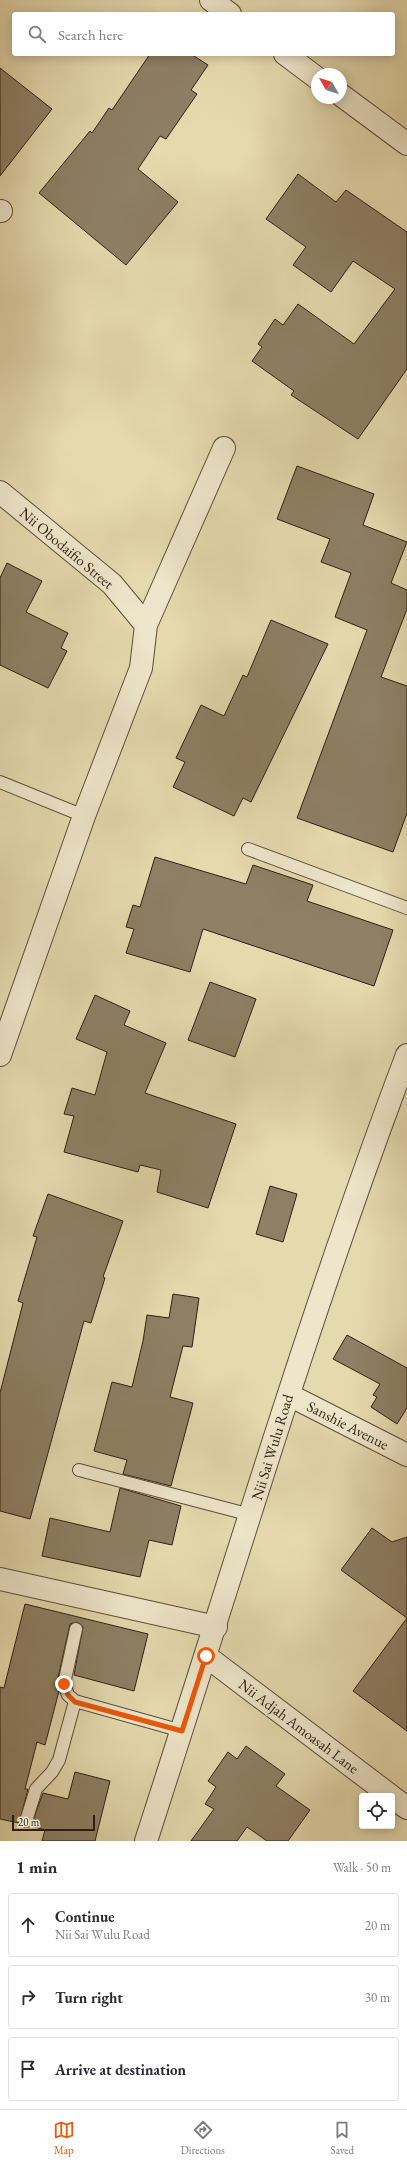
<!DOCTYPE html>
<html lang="en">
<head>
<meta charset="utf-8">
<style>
	body { margin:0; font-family:"EB Garamond",serif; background:#f2f2f3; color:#2b2b33 }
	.controls { position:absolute; right:12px; bottom:12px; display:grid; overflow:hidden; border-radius:4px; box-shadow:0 2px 10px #0003 }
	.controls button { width:36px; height:36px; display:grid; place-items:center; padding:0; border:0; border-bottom:1px solid #e1e1e2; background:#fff; color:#2b2b33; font:20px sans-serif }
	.compass { position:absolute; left:311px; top:68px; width:36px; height:36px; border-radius:50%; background:#fff; box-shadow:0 2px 10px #0003; rotate:309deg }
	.scale { position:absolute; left:12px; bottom:10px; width:83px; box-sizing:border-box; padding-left:4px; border:2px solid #2f2014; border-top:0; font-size:11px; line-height:14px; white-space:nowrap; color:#2f2014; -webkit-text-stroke:3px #eee6ca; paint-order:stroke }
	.stop { position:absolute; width:12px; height:12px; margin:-9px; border:3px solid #ea580c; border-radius:50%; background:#fff }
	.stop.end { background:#ea580c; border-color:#fff; box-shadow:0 1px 4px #0008 }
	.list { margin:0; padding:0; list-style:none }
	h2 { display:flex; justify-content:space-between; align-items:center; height:52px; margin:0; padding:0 16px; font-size:17px }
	h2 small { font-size:13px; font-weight:400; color:#7c7c81 }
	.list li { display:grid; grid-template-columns:26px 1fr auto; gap:12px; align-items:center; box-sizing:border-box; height:64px; margin:0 8px 8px; padding:0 8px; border:1px solid #e1e1e2; border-radius:4px }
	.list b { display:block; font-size:15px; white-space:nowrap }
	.list p { margin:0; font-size:13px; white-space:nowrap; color:#7c7c81 }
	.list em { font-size:13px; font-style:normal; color:#7c7c81 }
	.icon { flex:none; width:22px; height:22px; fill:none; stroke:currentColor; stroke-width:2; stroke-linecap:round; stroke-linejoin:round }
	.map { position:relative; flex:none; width:407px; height:1841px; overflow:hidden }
	.search { position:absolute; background:#fff; box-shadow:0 2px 10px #0003; left:12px; right:12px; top:12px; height:44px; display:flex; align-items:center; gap:10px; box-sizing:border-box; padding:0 14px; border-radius:4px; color:#7c7c81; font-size:15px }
	.sheet { height:268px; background:#fff }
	nav { display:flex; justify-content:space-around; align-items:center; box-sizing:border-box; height:56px; border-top:1px solid #e1e1e2; background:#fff; font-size:11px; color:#7c7c81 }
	nav a { display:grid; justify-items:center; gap:2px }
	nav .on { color:#ea580c }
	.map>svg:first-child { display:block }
	.building { fill:#8e8064; stroke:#2f2014 }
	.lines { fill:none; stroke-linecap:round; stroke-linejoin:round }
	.service-casing { stroke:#5c4e3a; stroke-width:14 }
	.minor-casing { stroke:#5c4e3a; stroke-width:24 }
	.tertiary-casing { stroke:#5c4e3a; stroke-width:24 }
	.service { stroke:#eee6ca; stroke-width:12 }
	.minor { stroke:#eee6ca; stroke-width:22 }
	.tertiary { stroke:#eee6ca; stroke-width:22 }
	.route { stroke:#ea580c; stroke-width:5 }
	.labels { text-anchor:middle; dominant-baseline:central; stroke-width:3.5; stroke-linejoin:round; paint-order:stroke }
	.street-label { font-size:15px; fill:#2f2014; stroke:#eee6ca }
</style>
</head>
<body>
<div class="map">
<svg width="407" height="1841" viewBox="0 0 407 1841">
	<rect width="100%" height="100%" fill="#e5d9ae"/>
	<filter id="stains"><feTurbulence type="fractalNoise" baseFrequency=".005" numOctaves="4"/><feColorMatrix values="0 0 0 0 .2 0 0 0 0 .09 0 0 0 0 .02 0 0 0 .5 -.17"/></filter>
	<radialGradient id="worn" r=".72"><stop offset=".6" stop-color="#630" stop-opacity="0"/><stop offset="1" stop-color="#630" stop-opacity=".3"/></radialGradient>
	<path class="building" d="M150 54H191L208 65 191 90 197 94 166 139 160 136 138 169 178 202 126 265 39 193 90 131 92 133 109 108 112 110Z
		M0 68 52 109 0 176Z
		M298 174 336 202 346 190 407 232V369L358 439 291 395 294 391 252 361 262 347 258 344 275 319 283 325 298 304 354 344 395 289 353 261 331 292 293 265 306 247 266 219Z
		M297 466 374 494 363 525 407 542 391 583 407 590V609L381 677 407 686V813L393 852 297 818 367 630 335 617 351 573 321 562 330 539 277 519Z
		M7 563 42 581 26 612 68 633 61 648 67 651 48 688 0 665V578Z
		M271 620 328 644 251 802 243 798 234 816 173 787 185 762 176 758 201 705 224 716 243 675 247 677Z
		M155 857 246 884 253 865 313 885 307 901 393 930 374 986 203 929 190 972 126 953 134 929 126 927 133 905 140 907Z
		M210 982 256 999 235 1057 188 1040Z
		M95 995 130 1011 124 1025 166 1043 145 1093 236 1124 208 1208 157 1192 161 1170 140 1165 138 1172 64 1152 74 1116 64 1114 72 1088 95 1095 107 1052 76 1039Z
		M270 1186 297 1194 283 1242 256 1234Z
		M48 1194 123 1221 103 1277 105 1278 91 1323 84 1321 30 1519 0 1511V1393L23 1303 18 1301 37 1237 33 1236Z
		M173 1294 199 1298 192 1347 183 1346 170 1397 193 1403 171 1486 123 1474 127 1460 94 1451 112 1382 132 1387 143 1341 147 1315 169 1318Z
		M347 1335 407 1368V1408L397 1424 371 1407 377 1397 373 1395 380 1384 333 1359Z
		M120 1488 181 1506 172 1545 149 1540 140 1577 42 1556 50 1518 110 1532Z
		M372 1528 392 1542 407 1537V1618L341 1570Z
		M25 1604 148 1634 134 1691 74 1675 83 1627 77 1622 70 1624 57 1682 59 1691 45 1745 37 1742 25 1789H28L19 1823 0 1819V1687L4 1688Z
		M407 1618V1731L353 1691Z
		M246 1746 285 1774 276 1786 310 1810 288 1841H267L247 1827 237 1841H191L214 1809 205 1804 216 1787 208 1781 228 1752 237 1759Z
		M75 1772 110 1781 95 1841H42L45 1830 31 1826 43 1793 68 1799Z"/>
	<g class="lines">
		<g class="service-casing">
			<path id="service" d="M0 782 84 816
				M248 849 407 908
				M79 1470 251 1515
				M76 1629 64 1684 68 1695 75 1701 182 1731
				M26 1821 36 1789 52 1772 59 1760 75 1701"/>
		</g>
		<g class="minor-casing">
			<path id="minor" d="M211 0 230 14
				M285 54 317 78
				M341 95 407 144
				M0 211H1
				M0 492 112 584 146 625
				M0 1055 84 816 141 668 146 625 224 448
				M289 1395 407 1455
				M0 1579 216 1627
				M206 1656 391 1796
				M392 1797 407 1808"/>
		</g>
		<g class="tertiary-casing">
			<path id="tertiary" d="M146 1841C231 1579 309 1314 407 1055"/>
		</g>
		<use href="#service" class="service"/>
		<use href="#minor" class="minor"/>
		<use href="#tertiary" class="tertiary"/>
	</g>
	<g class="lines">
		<path class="route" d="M64 1684 68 1695 75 1702 182 1731 206 1656"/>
	</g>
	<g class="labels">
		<g class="street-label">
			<text transform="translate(67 548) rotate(40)">Nii Obodaifio Street</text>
			<text transform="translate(348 1425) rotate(27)">Sanshie Avenue</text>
			<text transform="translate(272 1447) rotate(-73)">Nii Sai Wulu Road</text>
			<text transform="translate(299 1726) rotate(37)">Nii Adjah Amoasah Lane</text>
		</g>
	</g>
	<rect width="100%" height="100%" filter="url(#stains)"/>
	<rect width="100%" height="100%" fill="url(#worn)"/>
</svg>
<div class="controls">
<button><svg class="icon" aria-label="locate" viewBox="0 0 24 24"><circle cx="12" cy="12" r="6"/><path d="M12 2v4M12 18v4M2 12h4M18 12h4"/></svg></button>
</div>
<svg class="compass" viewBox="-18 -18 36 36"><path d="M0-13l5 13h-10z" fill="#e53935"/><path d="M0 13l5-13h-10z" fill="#7c7c81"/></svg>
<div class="scale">20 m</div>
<div class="stop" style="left:206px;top:1656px"></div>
<div class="stop end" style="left:64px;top:1684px"></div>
<div class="search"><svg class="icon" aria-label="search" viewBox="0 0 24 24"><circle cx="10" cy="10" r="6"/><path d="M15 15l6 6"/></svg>Search here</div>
</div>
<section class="sheet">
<h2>1 min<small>Walk · 50 m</small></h2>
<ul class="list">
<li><svg class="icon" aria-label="ahead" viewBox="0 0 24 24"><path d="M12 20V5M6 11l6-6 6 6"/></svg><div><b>Continue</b><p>Nii Sai Wulu Road</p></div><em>20 m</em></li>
<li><svg class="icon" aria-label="right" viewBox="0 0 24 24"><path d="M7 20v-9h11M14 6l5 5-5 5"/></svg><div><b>Turn right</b></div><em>30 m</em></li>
<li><svg class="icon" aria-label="arrive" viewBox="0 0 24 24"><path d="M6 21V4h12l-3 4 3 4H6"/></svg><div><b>Arrive at destination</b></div></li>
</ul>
</section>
<nav>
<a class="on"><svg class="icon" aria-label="map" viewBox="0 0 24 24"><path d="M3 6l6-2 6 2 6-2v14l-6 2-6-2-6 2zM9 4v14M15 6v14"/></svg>Map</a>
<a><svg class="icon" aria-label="directions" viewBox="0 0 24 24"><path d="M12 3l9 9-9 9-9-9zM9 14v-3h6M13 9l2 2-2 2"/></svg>Directions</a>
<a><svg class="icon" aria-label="saved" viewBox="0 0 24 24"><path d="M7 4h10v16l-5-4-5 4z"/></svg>Saved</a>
</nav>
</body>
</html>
